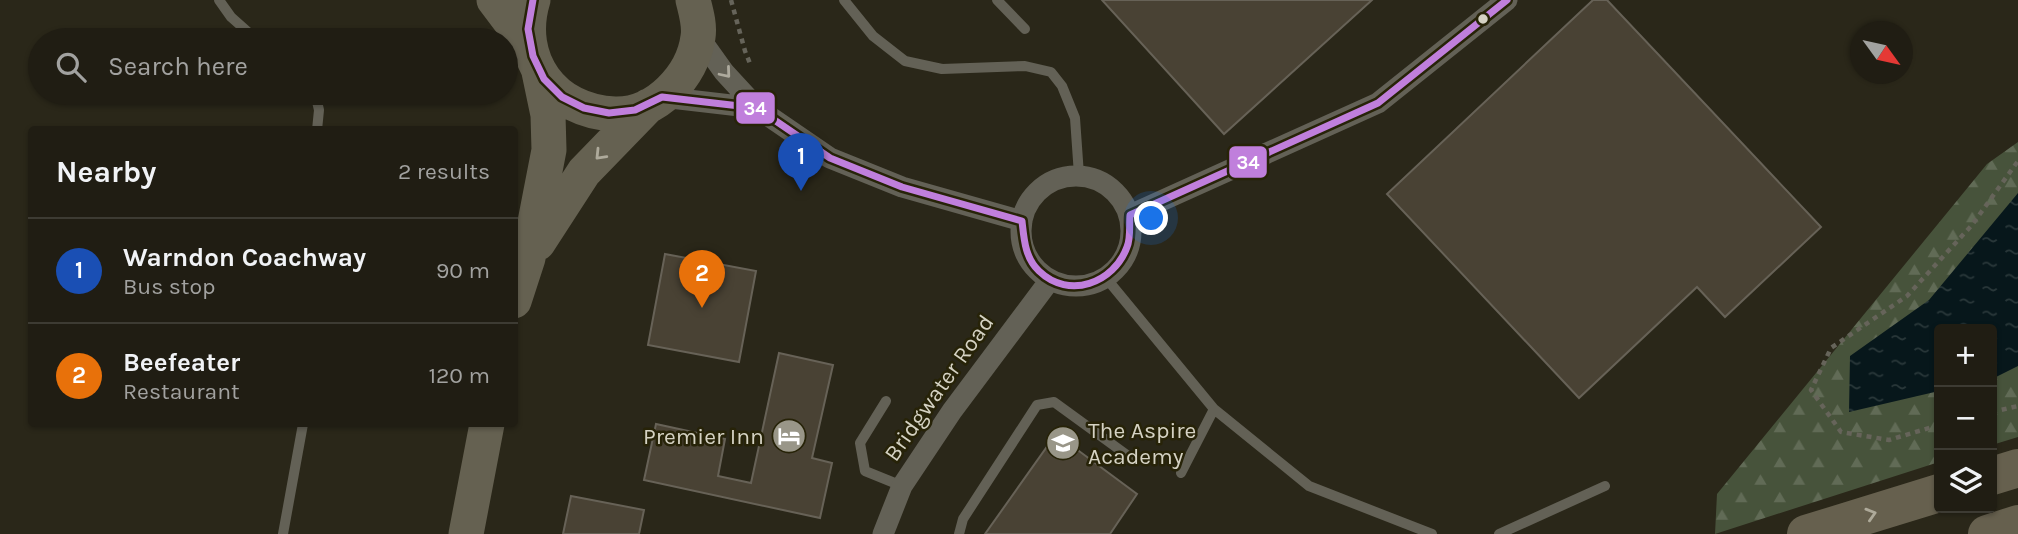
<!DOCTYPE html>
<html lang="en">
<head>
<meta charset="utf-8">
<style>
	body { margin:0; font-family:Karla,sans-serif; background:#28261c; color:#f1f3f6 }
	.controls { position:absolute; right:21px; bottom:21px; display:grid; overflow:hidden; border-radius:7px; box-shadow:0 2px 5px #0004 }
	.controls button { width:63px; height:63px; display:grid; place-items:center; padding:0; border:0; border-bottom:2px solid #3d3b33; background:#201d13; color:#f1f3f6; font:35px sans-serif }
	.compass { position:absolute; left:1850px; top:21px; width:63px; height:63px; border-radius:50%; background:#201d13; box-shadow:0 2px 5px #0004; rotate:123deg }
	.you { position:absolute; left:1152px; top:219px; width:24px; height:24px; margin:-18px; border:5px solid #fff; border-radius:50%; background:#1a73e8; box-shadow:0 0 0 10px #1a73e833 }
	.badge { display:grid; place-items:center; width:46px; height:46px; border-radius:50%; background:#d93025; color:#fff; font-size:23px; font-weight:700 }
	.pin { position:absolute; translate:-50% -58px; filter:drop-shadow(0 2px 4px #0008) }
	.pin::after { content:''; position:absolute; top:37px; width:24px; height:21px; background:inherit; clip-path:polygon(0 0,100% 0,50% 100%) }
	.list { margin:0; padding:0; list-style:none }
	h2 { display:flex; justify-content:space-between; align-items:center; height:91px; margin:0; padding:0 28px; font-size:30px }
	h2 small { font-size:23px; font-weight:400; color:#a2a2a0 }
	.list li { display:grid; grid-template-columns:46px 1fr auto; gap:21px; align-items:center; box-sizing:border-box; height:105px; padding:0 28px; border-top:2px solid #3d3b33 }
	.list b { display:block; font-size:26px; white-space:nowrap }
	.list p { margin:0; font-size:23px; white-space:nowrap; color:#a2a2a0 }
	.list em { font-size:23px; font-style:normal; color:#a2a2a0 }
	.icon { flex:none; width:38px; height:38px; fill:none; stroke:currentColor; stroke-width:2; stroke-linecap:round; stroke-linejoin:round }
	.map { position:relative; flex:none; width:2018px; height:534px; overflow:hidden }
	.search { position:absolute; background:#201d13; box-shadow:0 2px 5px #0004; left:28px; top:28px; width:490px; height:77px; display:flex; align-items:center; gap:18px; box-sizing:border-box; padding:0 24px; border-radius:38px; color:#a2a2a0; font-size:26px }
	.panel { position:absolute; background:#201d13; box-shadow:0 2px 5px #0004; left:28px; top:126px; width:490px; height:301px; border-radius:7px }
	.map>svg:first-child { display:block }
	.forest { fill:url(#forest-firs) }
	.water { fill:url(#water-ripples) }
	.building { fill:#494234; stroke:#676257; stroke-width:2 }
	.lines { fill:none; stroke-linecap:round; stroke-linejoin:round }
	.path { stroke:#66645a; stroke-width:4.5; stroke-dasharray:5 5; stroke-linecap:butt }
	.lane { stroke:#636156; stroke-width:10 }
	.street { stroke:#636156; stroke-width:21 }
	.primary { stroke:#656151; stroke-width:35 }
	.highway { stroke:#66604e; stroke-width:38 }
	.bus-1-casing { stroke:#272308; stroke-width:12 }
	.bus-1 { stroke:#c07fdc; stroke-width:7 }
	.oneway { stroke:#adaa9d }
	.oneway2 { stroke:#aeaa9b }
	.oneway3 { stroke:#aeaa9a }
	.bus-dot { fill:#d5d2c3; stroke:#272308; stroke-width:2.5 }
	.labels { text-anchor:middle; dominant-baseline:central; stroke-width:5; stroke-linejoin:round; paint-order:stroke }
	.street-label { font-size:23px; fill:#d5d2c3; stroke:#272308 }
	.poi-label { font-size:23px; fill:#d5d2c3; stroke:#272308; text-anchor:start }
	.line-badge { stroke:#272308; stroke-width:2.5 }
	.badge-label { font-size:19px; text-anchor:middle; font-weight:bold; fill:#fff }
</style>
</head>
<body>
<div class="map">
<svg width="2018" height="534" viewBox="0 0 2018 534">
	<defs>
		<pattern id="forest-firs" width="22" height="20" patternUnits="userSpaceOnUse" patternTransform="scale(1.75)"><rect width="22" height="20" fill="#47533b"/><path d="M5 1l3.5 6h-7zM16 11l3.5 6h-7z" fill="#616b56"/></pattern>
		<pattern id="water-ripples" width="26" height="14" patternUnits="userSpaceOnUse" patternTransform="scale(1.75)"><rect width="26" height="14" fill="#07171b"/><path d="M2 4q2-2 4 0t4 0M15 11q2-2 4 0t4 0" fill="none" stroke="#2a383a"/></pattern>
	</defs>
	<rect width="100%" height="100%" fill="#2a2719"/>
	<path class="forest" d="M2018 142V437L1992 445V329H1939V462L1715 534 1717 494 1987 164Z"/>
	<path class="water" d="M2018 193V366L1992 379V329H1939V391L1849 412 1850 356 1929 300Z"/>
	<path class="building" d="M1102 0H1372L1224 134Z
		M1593 0H1607L1821 227 1725 317 1697 287 1579 398 1387 194Z
		M665 254 756 271 739 362 648 345Z
		M779 353 833 365 812 458 832 463 820 518 644 480 656 424 725 439 718 476 751 483Z
		M1056 434 1137 494 1110 534H985Z
		M571 496 644 510 639 534H563Z"/>
	<g class="lines">
		<path class="path" d="M731 0 745 51 751 66
			M1992 412 2018 406
			M1939 425 1889 440 1841 432 1811 390 1831 348 1907 296 1972 225 2018 161"/>
		<path class="lane" d="M219 0 231 17 257 40
			M844 0 873 36 905 61 942 69 1025 66 1051 72 1062 86 1075 118 1079 175
			M997 0 1025 29
			M315 93 319 110 317 130
			M1106 278 1214 409 1309 486 1432 534
			M886 401 860 443 865 471 902 486
			M1181 473 1214 409
			M283 534 303 424
			M959 534 963 519 1037 405 1054 402 1131 458
			M1499 534 1605 486"/>
		<path class="street" d="M699 37 724 72 757 108 830 158 902 187 1022 221
			M662 97 757 108
			M1021 231a55 55 0 1 1 110 0a55 55 0 1 1-110 0Z
			M1130 215 1378 103 1507 0
			M883 534 902 486 952 411 1050 280"/>
		<path class="primary" d="M494 0 528 45
			M533 0C515 59 553 112 615 114 656 115 693 76 698 37 700 25 696 12 693 0
			M538 243 584 172 648 106
			M514 301 528 258 549 150 548 115 539 72
			M466 534 487 424"/>
		<path class="highway" d="M1992 476 2018 468
			M1806 534 1939 493
			M1987 534 2018 524"/>
		<g class="bus-1-casing">
			<path id="bus-1" d="M533 0 528 29 533 56 544 79 562 97 584 108 609 113 635 110 662 97 757 108 830 158 902 187 1022 221C1024 239 1025 258 1039 271 1069 300 1114 283 1127 247 1131 238 1129 225 1130 215L1378 103 1507 0"/>
		</g>
		<use href="#bus-1" class="bus-1"/>
	</g>
	<defs><path id="oneway-chevron" d="M-2-3.5L2.5 0L-2 3.5" fill="none" stroke-width="1.6" stroke-linecap="round" stroke-linejoin="round" transform="scale(1.75)"/></defs>
	<use class="oneway" href="#oneway-chevron" transform="translate(726 73) rotate(50)"/>
	<use class="oneway2" href="#oneway-chevron" transform="translate(600 155) rotate(134)"/>
	<use class="oneway3" href="#oneway-chevron" transform="translate(1871 514) rotate(-17)"/>
	<defs>
		<g id="hotel-disc" transform="scale(1.75)"><circle r="9.5" fill="#999688" stroke="#272308"/><path d="M-6-4.5h1.5V1H6V5H4.5V3h-9V5H-6ZM-4 0a1.8 1.8 0 1 1 3.6 0ZM.5 0V-2.5h3Q6-2.5 6 0Z" fill="#fff"/></g>
		<g id="school-disc" transform="scale(1.75)"><circle r="9.5" fill="#999688" stroke="#272308"/><path d="M0-5L7-2L0 1L-7-2ZM-4 1L0 2.5L4 1V4Q0 6-4 4Z" fill="#fff"/></g>
	</defs>
	<g fill-rule="evenodd">
		<use href="#hotel-disc" x="789" y="436"/>
		<use href="#school-disc" x="1063" y="443"/>
	</g>
	<circle class="bus-dot" cx="1483" cy="19" r="6"/>
	<g class="labels">
		<g class="street-label">
			<text transform="translate(939 388) rotate(-55)">Bridgwater Road</text>
		</g>
		<g class="poi-label">
			<text x="1088" y="430">The Aspire<tspan x="1088" dy="26">Academy</tspan></text>
			<text x="764" y="436" text-anchor="end">Premier Inn</text>
		</g>
	</g>
	<g class="line-badge">
		<rect x="735" y="91" width="41" height="34" rx="7" fill="#c07fdc"/>
		<rect x="1228" y="145" width="40" height="34" rx="7" fill="#c07fdc"/>
	</g>
	<g class="badge-label">
		<text x="755" y="115">34</text>
		<text x="1248" y="169">34</text>
	</g>
</svg>
<div class="controls">
<button>+</button>
<button>−</button>
<button><svg class="icon" aria-label="layers" viewBox="0 0 24 24"><path d="M12 4l9 5-9 5-9-5zM3 14l9 5 9-5"/></svg></button>
</div>
<svg class="compass" viewBox="-18 -18 36 36"><path d="M0-13l5 13h-10z" fill="#e53935"/><path d="M0 13l5-13h-10z" fill="#a2a2a0"/></svg>
<div class="you"></div>
<div class="pin badge" style="left:801px;top:191px;background:#1a4fb4">1</div>
<div class="pin badge" style="left:702px;top:308px;background:#e8710a">2</div>
<div class="search"><svg class="icon" aria-label="search" viewBox="0 0 24 24"><circle cx="10" cy="10" r="6"/><path d="M15 15l6 6"/></svg>Search here</div>
<section class="panel">
<h2>Nearby<small>2 results</small></h2>
<ul class="list">
<li><span class="badge" style="background:#1a4fb4">1</span><div><b>Warndon Coachway</b><p>Bus stop</p></div><em>90 m</em></li>
<li><span class="badge" style="background:#e8710a">2</span><div><b>Beefeater</b><p>Restaurant</p></div><em>120 m</em></li>
</ul>
</section>
</div>
</body>
</html>
